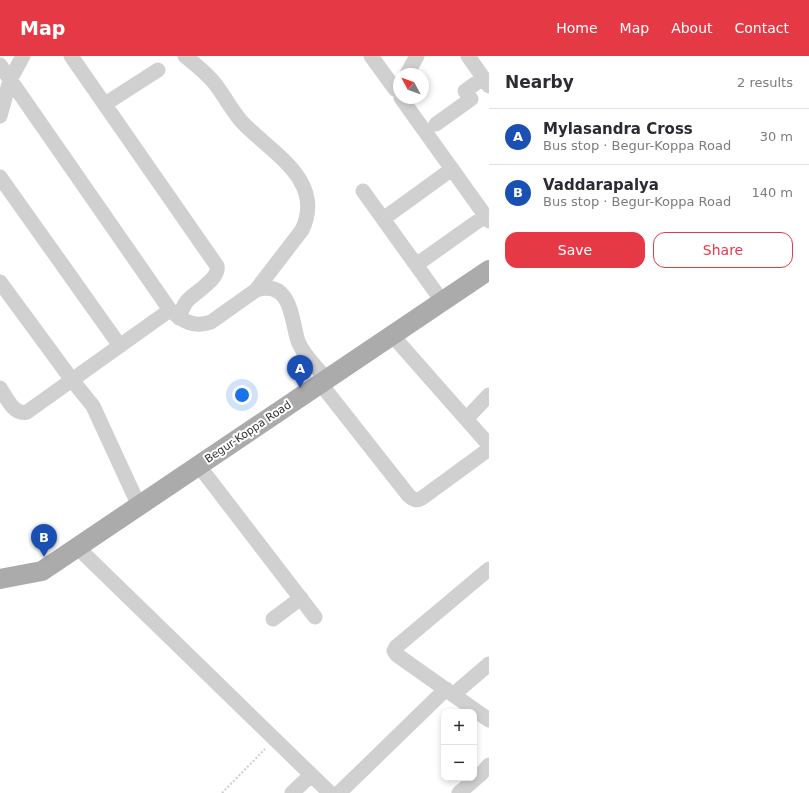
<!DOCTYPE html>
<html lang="en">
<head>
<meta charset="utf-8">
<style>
	body { margin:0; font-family:"DejaVu Sans",sans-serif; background:#f7f7f7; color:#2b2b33 }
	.controls { position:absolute; right:12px; bottom:12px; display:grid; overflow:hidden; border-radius:8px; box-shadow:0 2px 6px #0003 }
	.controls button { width:36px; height:36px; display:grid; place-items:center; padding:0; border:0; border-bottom:1px solid #e1e1e2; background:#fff; color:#2b2b33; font:20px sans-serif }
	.compass { position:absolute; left:393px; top:12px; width:36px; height:36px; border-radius:50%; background:#fff; box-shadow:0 2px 6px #0003; rotate:311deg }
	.you { position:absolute; left:242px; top:339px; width:14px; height:14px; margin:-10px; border:3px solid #fff; border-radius:50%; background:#1a73e8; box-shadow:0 0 0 6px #1a73e833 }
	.badge { display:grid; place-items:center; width:26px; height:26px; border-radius:50%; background:#e63946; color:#fff; font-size:13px; font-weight:700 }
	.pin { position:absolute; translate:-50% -33px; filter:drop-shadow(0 1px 2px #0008) }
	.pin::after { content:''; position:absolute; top:21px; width:14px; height:12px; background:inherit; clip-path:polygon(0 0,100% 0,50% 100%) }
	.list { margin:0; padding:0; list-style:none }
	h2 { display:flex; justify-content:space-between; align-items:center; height:52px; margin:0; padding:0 16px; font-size:17px }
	h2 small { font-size:13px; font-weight:400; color:#7c7c81 }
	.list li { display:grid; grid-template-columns:26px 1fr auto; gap:12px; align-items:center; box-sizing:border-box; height:56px; padding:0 16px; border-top:1px solid #e1e1e2 }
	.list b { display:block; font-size:15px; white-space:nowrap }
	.list p { margin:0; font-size:13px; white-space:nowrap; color:#7c7c81 }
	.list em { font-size:13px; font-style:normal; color:#7c7c81 }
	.actions { display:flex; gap:8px; padding:12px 16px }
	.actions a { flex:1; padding:9px 0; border:1px solid #e63946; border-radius:12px; text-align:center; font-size:14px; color:#e63946 }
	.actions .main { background:#e63946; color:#fff }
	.map { position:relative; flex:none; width:489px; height:737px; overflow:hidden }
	header { display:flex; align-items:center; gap:24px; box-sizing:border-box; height:56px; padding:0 20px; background:#e63946; color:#fff }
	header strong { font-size:19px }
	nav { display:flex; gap:22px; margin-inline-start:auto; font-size:14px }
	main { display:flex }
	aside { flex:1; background:#fff }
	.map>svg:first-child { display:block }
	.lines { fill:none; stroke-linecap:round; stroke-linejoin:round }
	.path { stroke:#cdcdcd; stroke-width:2; stroke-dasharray:2 2; stroke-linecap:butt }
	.minor { stroke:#d0d0d0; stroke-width:15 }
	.major { stroke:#ababab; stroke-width:20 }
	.labels { text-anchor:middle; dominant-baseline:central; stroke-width:4; stroke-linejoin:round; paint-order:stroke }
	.street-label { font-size:11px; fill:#333; stroke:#fff }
</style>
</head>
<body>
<header>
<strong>Map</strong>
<nav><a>Home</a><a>Map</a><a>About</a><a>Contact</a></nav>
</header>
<main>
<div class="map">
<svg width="489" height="737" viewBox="0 0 489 737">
	<rect width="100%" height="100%" fill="#fff"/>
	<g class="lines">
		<path class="path" d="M222 737 265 693"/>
		<path class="minor" d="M71 0 217 210C220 223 195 236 187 245 183 250 181 256 179 262
			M185 0C196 9 207 17 216 29 225 41 232 55 242 66 270 96 326 124 302 174L256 234
			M371 0 395 33
			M468 0 489 30
			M0 9 170 254C182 265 194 272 211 266L256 234C292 223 291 264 298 285 303 299 317 311 326 323
			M407 18 417 0
			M401 42 489 165
			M105 48 158 14
			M0 60 10 24 23 0
			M436 68 471 43 465 35 483 22
			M0 121 120 290
			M363 135 442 245
			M383 163 452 113
			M416 209 485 160
			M0 226 72 324 93 350 139 450
			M392 279 489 389
			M320 327 409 440C414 444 416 445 422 442L489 393
			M0 332C6 341 14 360 27 356L170 254
			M466 363 489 339
			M199 410 315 561
			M77 491 330 737
			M489 513 396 591 394 595 397 599 489 664
			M273 563 301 542
			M454 638 489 608
			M292 737 311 719
			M339 737 446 633
			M459 737 481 718 489 709"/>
		<path class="major" d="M0 523 42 515 489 214"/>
	</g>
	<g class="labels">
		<g class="street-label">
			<text transform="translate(248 376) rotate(-34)">Begur-Koppa Road</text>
		</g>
	</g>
</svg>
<div class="controls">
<button>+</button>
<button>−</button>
</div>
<svg class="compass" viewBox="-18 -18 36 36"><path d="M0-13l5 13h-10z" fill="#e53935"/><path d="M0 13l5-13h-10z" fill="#7c7c81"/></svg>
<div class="you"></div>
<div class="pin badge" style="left:300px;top:332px;background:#1a4fb4">A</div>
<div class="pin badge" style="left:44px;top:501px;background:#1a4fb4">B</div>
</div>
<aside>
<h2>Nearby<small>2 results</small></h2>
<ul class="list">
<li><span class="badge" style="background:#1a4fb4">A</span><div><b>Mylasandra Cross</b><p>Bus stop · Begur-Koppa Road</p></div><em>30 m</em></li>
<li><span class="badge" style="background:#1a4fb4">B</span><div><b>Vaddarapalya</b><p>Bus stop · Begur-Koppa Road</p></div><em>140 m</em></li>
</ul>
<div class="actions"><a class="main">Save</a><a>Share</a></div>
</aside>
</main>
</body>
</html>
